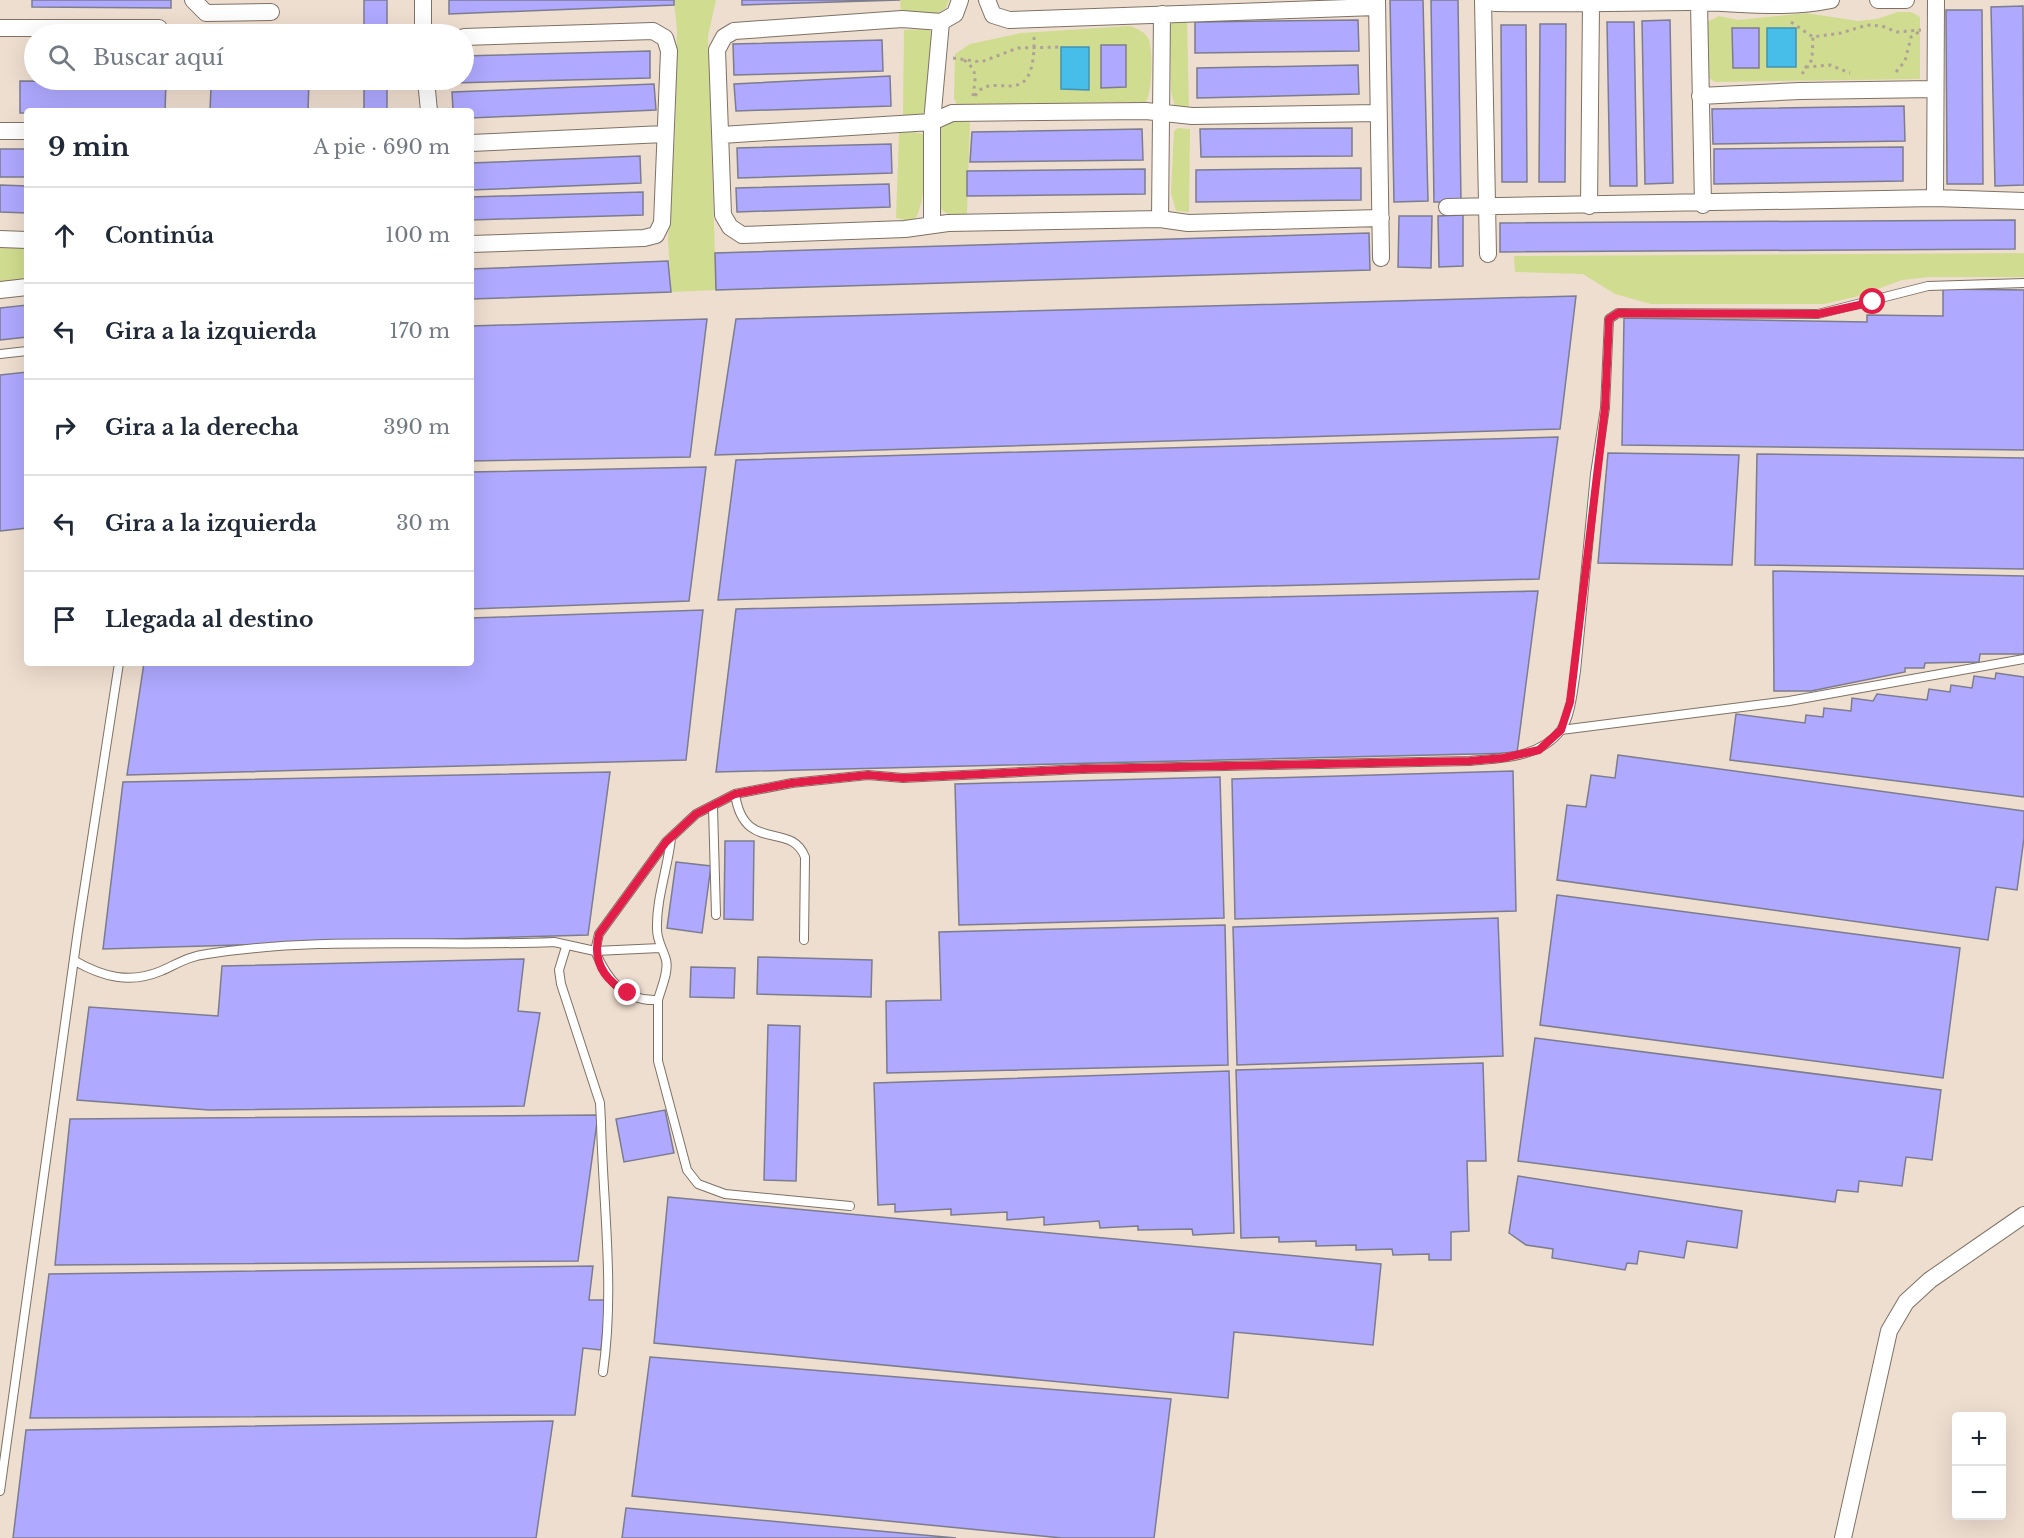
<!DOCTYPE html>
<html lang="es">
<head>
<meta charset="utf-8">
<style>
	body { margin:0; font-family:"Libre Baskerville",serif; background:#f6f6f7; color:#1f2937 }
	.controls { position:absolute; right:18px; bottom:18px; display:grid; overflow:hidden; border-radius:6px; box-shadow:0 6px 24px #0002 }
	.controls button { width:54px; height:54px; display:grid; place-items:center; padding:0; border:0; border-bottom:2px solid #e0e1e3; background:#fff; color:#1f2937; font:30px sans-serif }
	.stop { position:absolute; width:18px; height:18px; margin:-14px; border:4px solid #e11d48; border-radius:50%; background:#fff }
	.stop.end { background:#e11d48; border-color:#fff; box-shadow:0 2px 6px #0008 }
	.list { margin:0; padding:0; list-style:none }
	h2 { display:flex; justify-content:space-between; align-items:center; height:78px; margin:0; padding:0 24px; font-size:26px }
	h2 small { font-size:20px; font-weight:400; color:#747a83 }
	.list li { display:grid; grid-template-columns:39px 1fr auto; gap:18px; align-items:center; box-sizing:border-box; height:96px; padding:0 24px; border-top:2px solid #e0e1e3 }
	.list b { display:block; font-size:22px; white-space:nowrap }
	.list em { font-size:20px; font-style:normal; color:#747a83 }
	.icon { flex:none; width:33px; height:33px; fill:none; stroke:currentColor; stroke-width:2; stroke-linecap:round; stroke-linejoin:round }
	.map { position:relative; flex:none; width:2024px; height:1538px; overflow:hidden }
	.search { position:absolute; background:#fff; box-shadow:0 6px 24px #0002; left:24px; top:24px; width:450px; height:66px; display:flex; align-items:center; gap:15px; box-sizing:border-box; padding:0 21px; border-radius:33px; color:#747a83; font-size:22px }
	.panel { position:absolute; background:#fff; box-shadow:0 6px 24px #0002; left:24px; top:108px; width:450px; height:558px; border-radius:6px }
	.map>svg:first-child { display:block }
	.green { fill:#d0dc8f }
	.water { fill:#46bee9; stroke:#4193b0; stroke-width:1.5 }
	.building { fill:#afa9ff; stroke:#7c7c8d; stroke-width:1.5 }
	.lines { fill:none; stroke-linecap:round; stroke-linejoin:round }
	.service-casing { stroke:#7f7164; stroke-width:10 }
	.minor-casing { stroke:#7f7164; stroke-width:18 }
	.path { stroke:#afa398; stroke-width:3; stroke-dasharray:3 4.5; stroke-linecap:butt }
	.service { stroke:#fff; stroke-width:8 }
	.minor { stroke:#fff; stroke-width:16 }
	.route { stroke:#e11d48; stroke-width:8 }
</style>
</head>
<body>
<div class="map">
<svg width="2024" height="1538" viewBox="0 0 2024 1538">
	<rect width="100%" height="100%" fill="#eeded0"/>
	<path class="green" d="M674 0H716L708 36 716 290 671 292 668 240 675 132 677 31Z
		M900 0H949L946 8 938 13H901Z
		M1898 12H1911L1920 17V79L1715 82 1708 77 1707 22 1719 16 1738 20 1806 13 1858 21 1877 19Z
		M1187 21 1189 108 1175 107 1171 92 1170 22Z
		M1130 26C1138 29 1146 32 1149 40 1153 52 1152 93 1146 102L957 105 954 98 955 54 970 44 1021 33Z
		M930 29C934 57 930 87 923 114L903 116 904 30Z
		M956 120 970 121 967 214C953 216 945 216 937 204L941 129 947 122Z
		M1178 128 1190 129 1189 212 1176 211 1171 193 1174 131Z
		M911 132 923 134C925 159 927 195 916 218L909 221 896 218 899 133Z
		M0 240 27 241V285L0 288Z
		M2024 253V277H1929L1902 280 1859 296 1824 304H1651L1615 294 1583 274 1515 272 1514 256Z"/>
	<path class="water" d="M1767 28H1796V67H1767Z
		M1061 47H1089V90L1061 89Z"/>
	<path class="building" d="M32 0H171V8L32 7Z
		M364 0H387V34H364Z
		M449 0H674V5L449 14Z
		M742 0H900L742 5Z
		M1390 0H1423L1428 201 1394 202Z
		M1431 0H1458L1461 202H1434Z
		M2023 6 2024 185 1995 186 1991 7Z
		M1946 10H1982L1983 184H1947Z
		M1358 20 1359 51 1195 53V22Z
		M1670 20 1673 183 1645 184 1642 21Z
		M1607 22H1634L1637 186H1610Z
		M1540 24H1566L1565 182H1539Z
		M1501 25H1526L1527 182H1502Z
		M1732 28H1759V68H1733Z
		M882 40 883 71 734 75 733 44Z
		M30 45H34V75H30Z
		M1101 45H1126V87L1101 88Z
		M650 51V78L453 83V80H464V56Z
		M1358 65 1359 94 1197 98V68Z
		M890 76 891 106 736 111 734 84Z
		M247 80H309L308 111H210L211 87 247 89Z
		M364 80H387V109L364 110Z
		M20 81 166 82 165 111 20 113Z
		M654 84 656 110 471 118V111H453L452 92Z
		M1904 106 1905 141 1713 144 1712 109Z
		M1352 128V156L1201 157 1200 129Z
		M1142 129 1143 160 970 162 972 132Z
		M891 144 892 173 738 178 737 148Z
		M1903 147V181L1714 184V149Z
		M0 149H27V177H0Z
		M640 156 641 183 471 190V163Z
		M1361 168V200L1196 202V170Z
		M1145 169V194L967 196V171Z
		M889 184 890 207 737 212 736 188Z
		M0 185 27 186V213L0 212Z
		M643 192V215L471 220V197Z
		M1463 215V266L1439 267 1438 216Z
		M1399 216H1432L1431 268 1398 267Z
		M2015 220V249L1500 252V223Z
		M1369 233 1370 270 716 290 715 253Z
		M668 261 671 292 471 299V269Z
		M1943 289 2024 290V450L1622 445 1624 318 1867 322V315L1943 316Z
		M1576 296 1560 429 715 455 736 319Z
		M27 305V337L0 340V308Z
		M707 319 690 457 471 461V326Z
		M27 372V528L0 531V375Z
		M1558 437 1539 579 718 600 736 460Z
		M1608 453 1739 455 1732 565 1598 563Z
		M1757 454 2024 458V569L1755 565Z
		M706 467 689 601 471 609V472Z
		M1773 571 2024 576V654H1980L1979 662 1925 663 1924 668H1905V672L1811 691H1774Z
		M1538 591 1517 753 716 772 736 609Z
		M703 610 686 760 127 775 144 663H471V618Z
		M1996 673 2024 677V797L1730 760 1736 714 1805 723 1806 715 1823 717 1824 708 1851 711 1852 698 1873 701 1877 694 1927 700 1929 689 1950 692 1951 685 1972 688 1974 676 1995 679Z
		M1618 755 2024 811V838L2017 890 1996 887 1988 940 1557 880 1567 805 1586 807 1591 775 1615 778Z
		M1513 771 1516 911 1235 919 1232 779Z
		M610 772 588 935 103 949 123 782Z
		M1220 777 1224 918 959 925 955 784Z
		M725 841H754L753 920 724 919Z
		M676 862 711 866 702 933 667 928Z
		M1557 895 1960 948 1943 1078 1540 1025Z
		M1498 918 1503 1056 1237 1065 1233 927Z
		M1225 925 1228 1065 887 1073 886 1001 941 1000 939 932Z
		M758 957 872 960 871 997 757 994Z
		M524 959 518 1011 540 1013 524 1106 209 1110 77 1100 89 1007 218 1016 222 966Z
		M691 967 735 968 734 998 690 997Z
		M768 1025 800 1026 796 1181 764 1180Z
		M1535 1038 1941 1090 1932 1160 1906 1157 1902 1186 1859 1181 1858 1192 1837 1190 1835 1202 1518 1161Z
		M1483 1063 1486 1161H1467L1469 1231 1451 1232V1260H1429V1254L1393 1255 1392 1249 1356 1250V1245L1316 1246V1241L1279 1242V1237L1241 1238 1236 1070Z
		M1229 1071 1234 1233 1193 1235 1192 1229 1138 1230V1226L1100 1228 1099 1221 1044 1225V1217L1007 1220V1212L951 1215V1209L895 1212V1204L878 1205 874 1083Z
		M665 1110 674 1153 624 1162 616 1119Z
		M598 1115 578 1261 55 1265 70 1119Z
		M1518 1176 1742 1211 1737 1248 1687 1241 1684 1258 1639 1251 1637 1264 1627 1263 1625 1270 1552 1258 1553 1249 1526 1245 1509 1233Z
		M668 1197 1381 1264 1373 1345 1234 1332 1228 1398 654 1343Z
		M593 1266 589 1300H606L601 1350 583 1348 575 1415 30 1418 49 1274Z
		M650 1357 1171 1399 1154 1538H1062L632 1496Z
		M553 1421 536 1538H13L26 1430Z
		M626 1508 956 1538H622Z"/>
	<g class="lines">
		<g class="service-casing">
			<path id="service" d="M0 354 27 351
				M1561 730 1789 701 2024 659
				M735 794C744 855 791 820 805 857L804 940
				M713 807 716 915
				M566 947 559 970 561 984 600 1103 601 1122C603 1206 615 1288 603 1372
				M660 948 595 951C607 979 624 1002 658 1000V1061L687 1170 698 1184 725 1194 850 1206
				M75 961C103 977 130 984 161 971 177 964 189 956 207 954 321 936 439 947 554 942L595 951 599 934 666 842 696 814 735 794 792 783 868 775 903 778 1082 769 1470 761C1501 758 1540 758 1561 730 1571 716 1573 689 1576 671L1595 474 1605 408 1609 319 1618 313 1818 314 1928 286 2024 283
				M658 1000C661 988 669 972 666 960 663 949 657 941 657 929 656 899 668 868 671 838
				M0 1491 78 930 119 663"/>
		</g>
		<g class="minor-casing">
			<path id="minor" d="M193 0 206 13 271 12
				M960 0 955 14 941 22 902 19 734 31 724 37 717 50 723 215 730 227 742 235 905 229 948 223 1160 219 1188 223 1381 218
				M987 0 993 15 1009 20 1376 7
				M1377 0 1381 258
				M1483 0 1488 254
				M1485 0 1495 3C1559 4 1624 3 1688 2 1735 2 1784 10 1831 0
				M1878 0H1906
				M1699 3 1703 205
				M0 28H159
				M423 34V0
				M464 37 653 31 665 38 669 51 662 223 656 235 644 238 471 244
				M426 80 429 111
				M1700 96 1800 91 1934 89
				M0 131H27
				M721 135 932 122 952 113 1146 111 1192 116 1378 113
				M471 143 664 134
				M1935 198 1936 0
				M1589 206 1591 5
				M1447 207 1935 198 2024 201
				M1160 219 1162 14
				M932 224V122L941 22
				M0 239 27 240
				M0 290 27 287
				M1843 1538 1889 1331 1906 1302 1930 1280 2024 1215"/>
		</g>
		<path class="path" d="M1791 22 1813 37 1841 33 1867 25 1882 26 1897 32 1921 30
			M953 58 981 62 1018 48 1061 47
			M964 60C979 71 975 79 973 96
			M1805 68 1812 60 1813 37
			M1896 72 1905 61 1911 37 1920 31
			M1802 74 1807 67 1830 65 1850 73
			M975 96C992 66 1036 119 1034 36"/>
		<use href="#service" class="service"/>
		<use href="#minor" class="minor"/>
	</g>
	<g class="lines">
		<path class="route" d="M628 993C604 980 592 961 599 934L666 842 696 814 735 794 792 783 868 775 903 778 1082 769 1470 761 1503 758 1539 750 1561 730 1570 702 1605 408 1609 319 1618 313 1818 314 1873 302"/>
	</g>
</svg>
<div class="controls">
<button>+</button>
<button>−</button>
</div>
<div class="stop" style="left:1873px;top:302px"></div>
<div class="stop end" style="left:628px;top:993px"></div>
<div class="search"><svg class="icon" aria-label="search" viewBox="0 0 24 24"><circle cx="10" cy="10" r="6"/><path d="M15 15l6 6"/></svg>Buscar aquí</div>
<section class="panel">
<h2>9 min<small>A pie · 690 m</small></h2>
<ul class="list">
<li><svg class="icon" aria-label="ahead" viewBox="0 0 24 24"><path d="M12 20V5M6 11l6-6 6 6"/></svg><div><b>Continúa</b></div><em>100 m</em></li>
<li><svg class="icon" aria-label="left" viewBox="0 0 24 24"><path d="M17 20v-9H6M10 6l-5 5 5 5"/></svg><div><b>Gira a la izquierda</b></div><em>170 m</em></li>
<li><svg class="icon" aria-label="right" viewBox="0 0 24 24"><path d="M7 20v-9h11M14 6l5 5-5 5"/></svg><div><b>Gira a la derecha</b></div><em>390 m</em></li>
<li><svg class="icon" aria-label="left" viewBox="0 0 24 24"><path d="M17 20v-9H6M10 6l-5 5 5 5"/></svg><div><b>Gira a la izquierda</b></div><em>30 m</em></li>
<li><svg class="icon" aria-label="arrive" viewBox="0 0 24 24"><path d="M6 21V4h12l-3 4 3 4H6"/></svg><div><b>Llegada al destino</b></div></li>
</ul>
</section>
</div>
</body>
</html>
